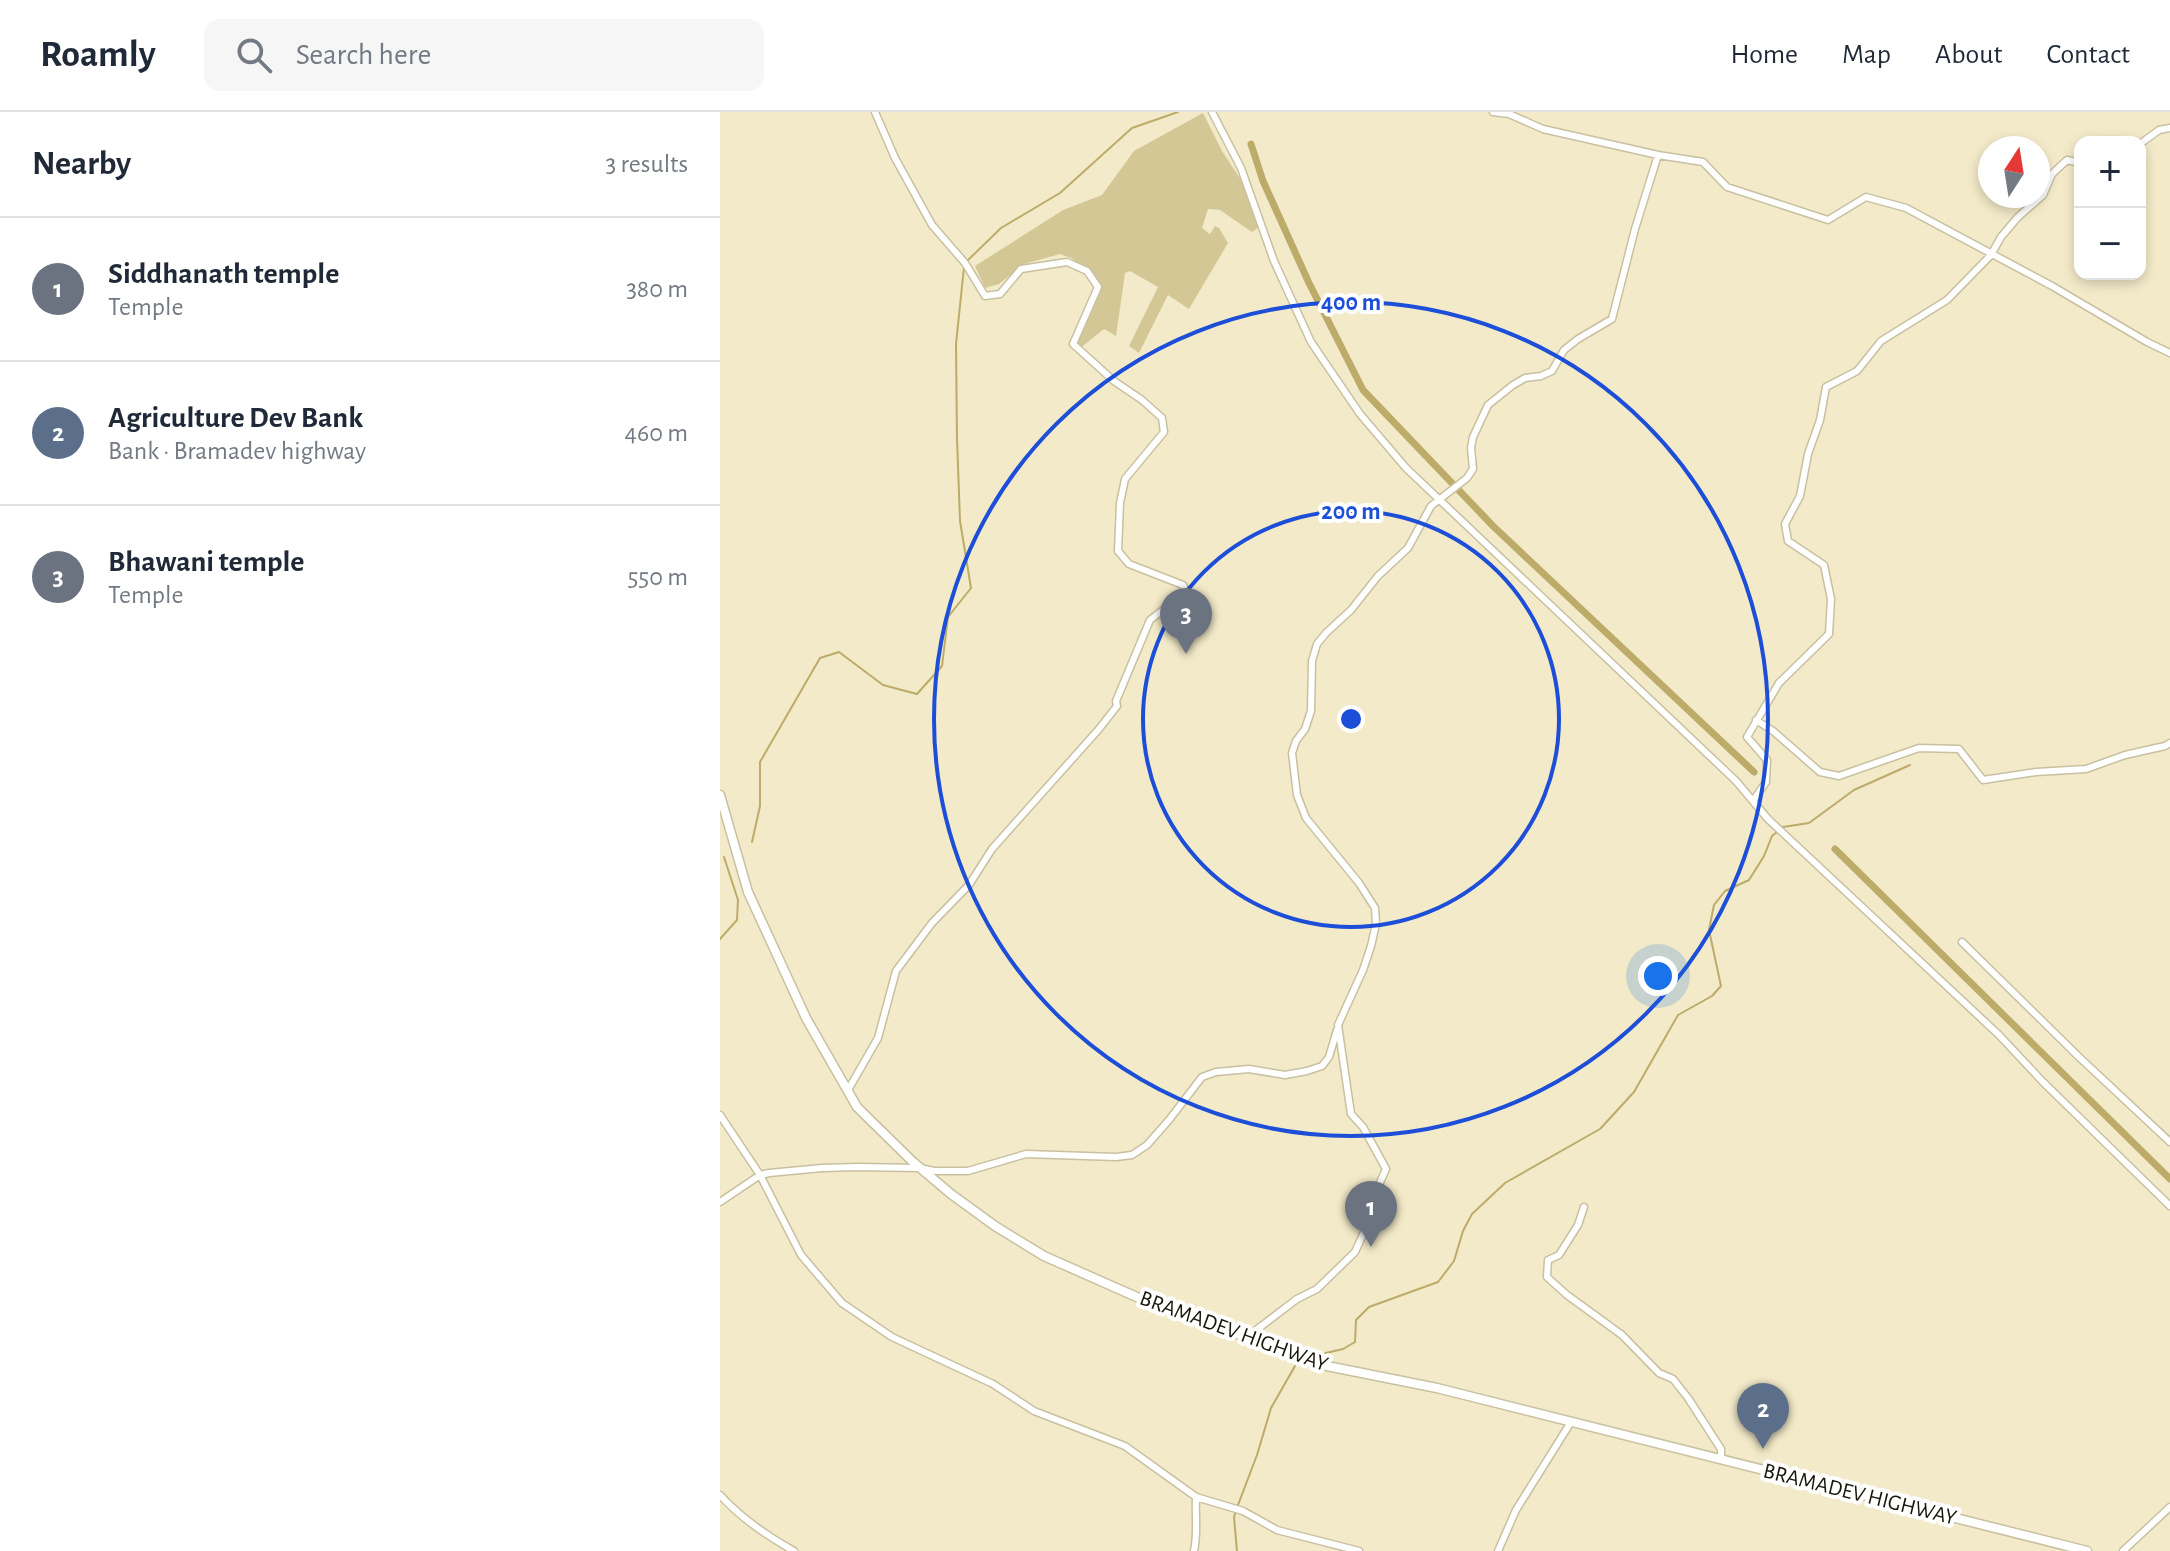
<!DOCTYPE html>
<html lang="en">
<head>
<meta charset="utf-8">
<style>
	body { margin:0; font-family:"Alegreya Sans",sans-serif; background:#f6f6f7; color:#1f2937 }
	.controls { position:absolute; right:24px; top:24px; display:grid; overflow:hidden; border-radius:16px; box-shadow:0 4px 12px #0003 }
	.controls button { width:72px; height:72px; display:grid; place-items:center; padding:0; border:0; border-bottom:2px solid #e0e1e3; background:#fff; color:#1f2937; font:40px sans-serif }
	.compass { position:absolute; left:1258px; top:24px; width:72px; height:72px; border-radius:50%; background:#fff; box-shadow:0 4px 12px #0003; rotate:12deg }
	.you { position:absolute; left:938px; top:864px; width:28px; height:28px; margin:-20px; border:6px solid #fff; border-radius:50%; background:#1a73e8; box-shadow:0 0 0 12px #1a73e833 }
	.badge { display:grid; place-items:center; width:52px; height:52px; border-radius:50%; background:#ea580c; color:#fff; font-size:26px; font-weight:700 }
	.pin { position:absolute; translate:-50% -66px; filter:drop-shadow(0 2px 4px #0008) }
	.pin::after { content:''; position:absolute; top:42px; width:28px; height:24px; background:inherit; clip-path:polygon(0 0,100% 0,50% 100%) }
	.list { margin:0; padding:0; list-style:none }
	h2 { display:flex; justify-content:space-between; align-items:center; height:104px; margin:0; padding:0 32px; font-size:34px }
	h2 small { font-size:26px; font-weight:400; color:#747a83 }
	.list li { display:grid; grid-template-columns:52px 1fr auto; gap:24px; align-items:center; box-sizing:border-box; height:144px; padding:0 32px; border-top:2px solid #e0e1e3 }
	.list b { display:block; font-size:30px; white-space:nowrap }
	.list p { margin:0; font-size:26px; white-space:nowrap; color:#747a83 }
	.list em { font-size:26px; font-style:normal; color:#747a83 }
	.icon { flex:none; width:44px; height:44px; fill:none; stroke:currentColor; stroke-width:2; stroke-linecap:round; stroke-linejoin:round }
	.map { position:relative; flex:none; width:1450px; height:1439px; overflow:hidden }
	header { display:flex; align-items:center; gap:48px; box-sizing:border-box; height:112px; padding:0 40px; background:#fff; border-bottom:2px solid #e0e1e3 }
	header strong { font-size:38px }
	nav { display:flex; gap:44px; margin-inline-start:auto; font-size:28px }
	.search { width:560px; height:72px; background:#f6f6f7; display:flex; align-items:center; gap:20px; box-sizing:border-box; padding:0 28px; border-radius:16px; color:#747a83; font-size:30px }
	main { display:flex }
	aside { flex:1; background:#fff }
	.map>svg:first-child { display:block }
	.green { fill:#d4c796 }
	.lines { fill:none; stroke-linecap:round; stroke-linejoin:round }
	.stream { stroke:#bdab69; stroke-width:2 }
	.canal { stroke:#bdab69; stroke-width:7 }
	.minor-casing { stroke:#c8c0a0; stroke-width:9 }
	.tertiary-casing { stroke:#c8c0a0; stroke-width:11 }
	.minor { stroke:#fff; stroke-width:6 }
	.tertiary { stroke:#fff; stroke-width:8 }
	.ring { fill:none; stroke:#1d4ed8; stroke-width:4 }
	.labels { text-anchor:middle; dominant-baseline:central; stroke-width:8; stroke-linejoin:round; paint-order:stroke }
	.street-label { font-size:22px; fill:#19160a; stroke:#fff }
	.centre { fill:#1d4ed8; stroke:#fff; stroke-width:4 }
	.ring-label { font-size:24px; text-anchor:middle; font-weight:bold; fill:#1d4ed8; stroke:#fff; stroke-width:8; stroke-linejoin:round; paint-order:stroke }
</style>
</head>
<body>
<header>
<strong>Roamly</strong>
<div class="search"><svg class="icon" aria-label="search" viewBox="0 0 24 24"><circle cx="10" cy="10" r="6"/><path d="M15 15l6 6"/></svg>Search here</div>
<nav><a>Home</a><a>Map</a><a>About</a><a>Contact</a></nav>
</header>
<main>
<aside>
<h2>Nearby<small>3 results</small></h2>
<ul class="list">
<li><span class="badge" style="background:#6b7280">1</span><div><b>Siddhanath temple</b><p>Temple</p></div><em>380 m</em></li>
<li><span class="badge" style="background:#5c6f8a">2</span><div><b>Agriculture Dev Bank</b><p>Bank · Bramadev highway</p></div><em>460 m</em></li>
<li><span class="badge" style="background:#6b7280">3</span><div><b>Bhawani temple</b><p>Temple</p></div><em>550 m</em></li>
</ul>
</aside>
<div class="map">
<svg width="1450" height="1439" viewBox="0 0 1450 1439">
	<rect width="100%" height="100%" fill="#f3eac9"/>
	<path class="green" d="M483 1 502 39 521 68 538 116 532 120 500 98 488 97 482 116 490 122 495 114 499 116 508 131 469 197 448 183 419 241 409 234 438 175 410 159 405 161 396 224 384 217 359 237 355 231 381 175 369 159 351 146 340 142 304 152 279 172 265 176 255 154 343 98 382 83 414 39Z"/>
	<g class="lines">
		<path class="stream" d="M246 150 281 116 340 81 412 16 458 0
			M32 730 40 694V650L100 546 119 540 163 573 197 582 222 554 228 505 251 476 240 409 237 326 236 232 244 155
			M0 827 17 808 18 788 4 745
			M593 1244 623 1237 635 1230 636 1208 649 1195 718 1170 734 1149 743 1119 752 1102 785 1071 880 1017 914 980 958 903 992 884 1001 874 989 818 994 793 1005 779 1029 768 1044 744 1052 724 1063 715 1089 711 1134 678 1190 653
			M518 1393 537 1343 551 1296 575 1254
			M516 1399 514 1405 517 1439"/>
		<path class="canal" d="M531 32 543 69 589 171 643 278 773 414 1034 660
			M1115 737 1450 1067"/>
		<g class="minor-casing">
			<path id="minor" d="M492 0 521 56 554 149 591 230 640 302 686 356 1016 669 1048 707 1279 923 1323 970 1450 1094
				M773 0 789 2 823 17 938 43 983 50 1007 75 1108 108 1146 85 1186 96 1332 174 1427 230 1450 241
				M1420 32 1439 18 1450 16
				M1036 608 1053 619 1100 660 1119 664 1199 636 1239 637 1263 668 1316 660 1366 657 1405 643 1445 634 1450 631
				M1033 689 1046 670 1047 648 1027 625 1059 571 1109 522 1111 487 1104 453 1068 429 1065 412 1080 384 1088 342 1100 308 1106 275 1137 259 1161 229 1227 188 1271 143 1281 125 1298 105 1323 83 1332 62 1347 48 1360 51
				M1242 830 1359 945 1450 1030
				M128 978 158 926 176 859 212 811 249 773 272 737 379 617 397 594 396 589 430 508 466 480 463 473 409 452 398 439 400 391 405 367 444 320 442 306 422 288 394 269 353 232 378 175 367 159 347 150 301 157 280 182 265 184 245 151 212 113 175 46 155 0
				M0 1003 40 1063 81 1143 122 1191 172 1225 273 1272 314 1299 405 1334 476 1385 523 1399 557 1418 639 1439
				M0 1090 40 1063 49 1061 102 1056 137 1055 200 1056 214 1059H248L306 1042 396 1045 412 1043 427 1033 449 1008 482 965 496 960 529 957 565 963 587 959 602 954 609 945 617 918
				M864 1095 858 1113 839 1143 828 1148 827 1165 847 1183 902 1223 939 1261 953 1267 968 1286 1001 1337V1348
				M527 1225 577 1187 597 1177 635 1140 650 1107 658 1075 666 1057 643 1015 631 1002 618 913 643 858 651 834 656 812 655 796 639 771 586 706 577 683 572 641 576 629 585 617 591 599 592 549 597 532 606 521 631 498 658 464 688 436 711 394 747 366 753 357 751 336 753 325 768 293 793 273 805 266 821 264 832 259 844 238 858 227 892 207 915 117 938 43
				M0 1383C21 1406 47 1424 74 1439
				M474 1439C478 1421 475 1403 476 1385
				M778 1439 796 1398 851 1310
				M1403 1439 1450 1395"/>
		</g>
		<g class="tertiary-casing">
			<path id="tertiary" d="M0 683 28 780 86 906 137 995 192 1049 231 1082 275 1114 324 1144 419 1186 602 1253 717 1276 1367 1439"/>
		</g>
		<use href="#minor" class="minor"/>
		<use href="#tertiary" class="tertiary"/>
	</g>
	<g class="ring">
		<circle cx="631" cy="607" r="208"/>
		<circle cx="631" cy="607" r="417"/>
	</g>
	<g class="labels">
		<g class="street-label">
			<text transform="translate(514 1219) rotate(20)">BRAMADEV HIGHWAY</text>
			<text transform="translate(1140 1382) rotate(14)">BRAMADEV HIGHWAY</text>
		</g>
	</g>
	<circle cx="631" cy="607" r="12" class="centre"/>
	<g class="ring-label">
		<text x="631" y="198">400 m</text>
		<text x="631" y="407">200 m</text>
	</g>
</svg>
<div class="controls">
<button>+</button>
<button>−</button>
</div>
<svg class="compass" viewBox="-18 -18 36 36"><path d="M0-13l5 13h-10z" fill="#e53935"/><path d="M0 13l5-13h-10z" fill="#747a83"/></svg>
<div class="you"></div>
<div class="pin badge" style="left:651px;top:1135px;background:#6b7280">1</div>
<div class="pin badge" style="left:1043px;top:1337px;background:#5c6f8a">2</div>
<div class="pin badge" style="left:466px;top:542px;background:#6b7280">3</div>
</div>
</main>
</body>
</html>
